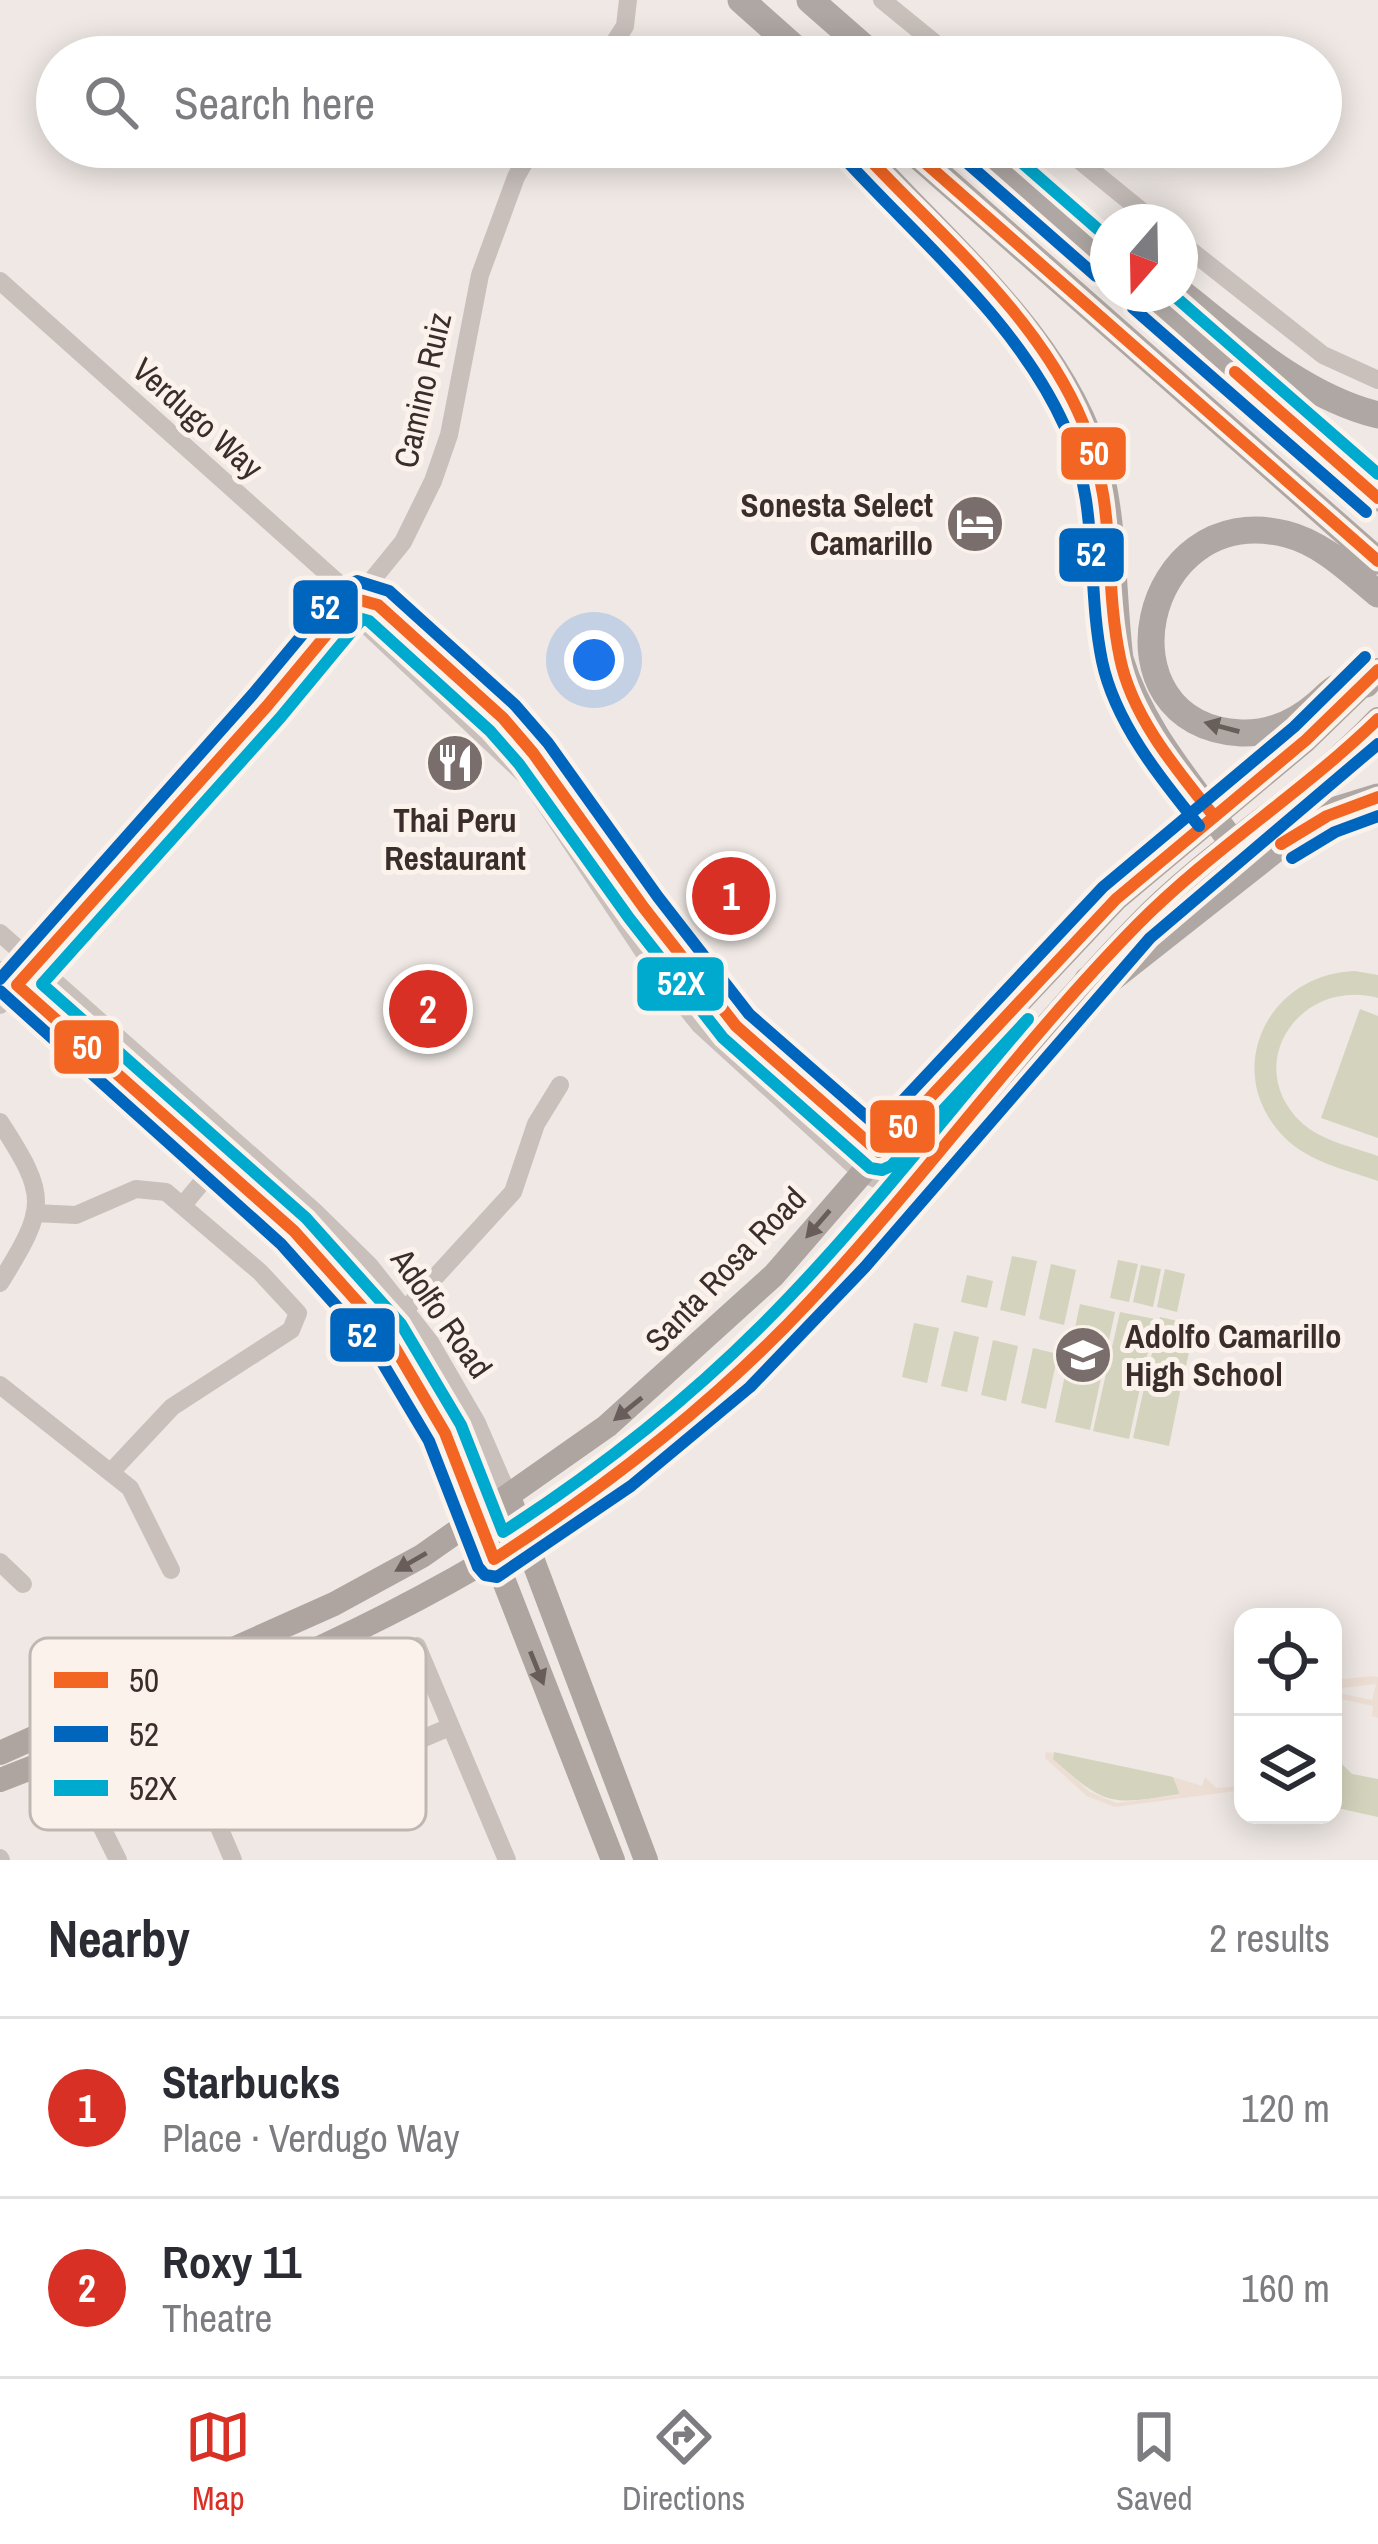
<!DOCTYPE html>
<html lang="en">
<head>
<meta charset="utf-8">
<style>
	body { margin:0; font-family:"Archivo Narrow",sans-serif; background:#f2f2f3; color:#2b2b33 }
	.controls { position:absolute; right:36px; bottom:36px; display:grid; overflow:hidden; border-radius:24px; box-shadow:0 6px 30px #0003 }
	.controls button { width:108px; height:108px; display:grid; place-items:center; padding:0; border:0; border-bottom:3px solid #e1e1e2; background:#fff; color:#2b2b33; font:60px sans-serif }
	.compass { position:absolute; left:1090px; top:204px; width:108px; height:108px; border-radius:50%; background:#fff; box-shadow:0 6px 30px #0003; rotate:200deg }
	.you { position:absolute; left:594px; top:660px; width:42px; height:42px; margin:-30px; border:9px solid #fff; border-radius:50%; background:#1a73e8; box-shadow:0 0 0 18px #1a73e833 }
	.badge { display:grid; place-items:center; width:78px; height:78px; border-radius:50%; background:#d93025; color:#fff; font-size:39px; font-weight:700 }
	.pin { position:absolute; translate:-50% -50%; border:6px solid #fff; box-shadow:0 3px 12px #0006 }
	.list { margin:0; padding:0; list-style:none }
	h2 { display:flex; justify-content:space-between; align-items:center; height:156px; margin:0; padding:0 48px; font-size:51px }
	h2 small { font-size:39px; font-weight:400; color:#7c7c81 }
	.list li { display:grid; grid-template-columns:78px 1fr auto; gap:36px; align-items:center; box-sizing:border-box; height:180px; padding:0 48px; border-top:3px solid #e1e1e2 }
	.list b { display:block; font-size:45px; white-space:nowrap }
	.list p { margin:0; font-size:39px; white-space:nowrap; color:#7c7c81 }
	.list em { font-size:39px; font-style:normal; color:#7c7c81 }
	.icon { flex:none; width:66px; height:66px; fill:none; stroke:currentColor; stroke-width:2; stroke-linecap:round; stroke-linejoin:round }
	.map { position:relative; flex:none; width:1378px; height:1860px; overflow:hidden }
	.search { position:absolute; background:#fff; box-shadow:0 6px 30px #0003; left:36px; right:36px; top:36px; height:132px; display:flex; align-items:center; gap:30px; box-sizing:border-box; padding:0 42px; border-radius:66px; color:#7c7c81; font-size:45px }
	.sheet { height:516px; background:#fff }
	nav { display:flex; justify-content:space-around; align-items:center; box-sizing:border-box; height:168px; border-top:3px solid #e1e1e2; background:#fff; font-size:33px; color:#7c7c81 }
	nav a { display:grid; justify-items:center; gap:6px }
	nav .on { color:#d93025 }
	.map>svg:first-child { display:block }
	.green { fill:#d4d4be }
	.plaza { fill:#edded4 }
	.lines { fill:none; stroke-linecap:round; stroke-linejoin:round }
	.minor { stroke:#c9c0bc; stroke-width:18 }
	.major { stroke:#aea5a1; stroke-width:24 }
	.highway { stroke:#aea7a3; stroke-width:27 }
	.bus-1-casing { stroke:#fbf2ec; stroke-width:21 }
	.bus-2-casing { stroke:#fbf2ec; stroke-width:21 }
	.bus-3-casing { stroke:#fbf2ec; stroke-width:21 }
	.bus-1 { stroke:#f26522; stroke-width:12 }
	.bus-2 { stroke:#0065bd; stroke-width:12 }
	.bus-3 { stroke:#00a9ce; stroke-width:12 }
	.oneway { fill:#685e5a }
	.oneway2 { fill:#685d5a }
	.labels { text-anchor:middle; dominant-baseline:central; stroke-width:10; stroke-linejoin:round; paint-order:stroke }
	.street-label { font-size:33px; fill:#3a2d2a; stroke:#fbf2ec }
	.poi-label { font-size:33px; font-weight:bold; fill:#3a2d2a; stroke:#fbf2ec; text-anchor:end }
	.key { fill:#fbf2ec; stroke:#c1b7b2; stroke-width:3 }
	.key-label { font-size:33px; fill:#3a2d2a }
	.line-badge { stroke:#fbf2ec; stroke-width:4.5 }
	.badge-label { font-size:33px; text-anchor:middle; font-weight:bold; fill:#fff }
</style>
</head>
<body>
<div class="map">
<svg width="1378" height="1860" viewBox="0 0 1378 1860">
	<rect width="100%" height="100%" fill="#efe8e4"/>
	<path class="green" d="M1355 971 1378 975V998C1300 977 1240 1065 1302 1123 1322 1141 1353 1147 1378 1156V1181C1347 1170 1309 1162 1285 1138 1220 1073 1266 974 1355 971Z
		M1360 1009 1378 1016V1138L1321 1118Z
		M1012 1256 1037 1261 1025 1316 1000 1310Z
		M1118 1260 1138 1264 1129 1302 1110 1298Z
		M1051 1264 1076 1270 1064 1325 1039 1319Z
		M1141 1265 1161 1269 1153 1307 1133 1302Z
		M1165 1269 1185 1274 1177 1312 1157 1307Z
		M967 1275 993 1281 987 1308 961 1302Z
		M1080 1304 1115 1312 1090 1430 1055 1422Z
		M1120 1312 1155 1319 1129 1439 1093 1431Z
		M1160 1317 1195 1325 1182 1384 1147 1376Z
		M914 1323 939 1328 927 1383 902 1377Z
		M954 1331 979 1337 967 1392 941 1386Z
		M993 1340 1018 1346 1006 1401 981 1395Z
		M1033 1348 1058 1354 1046 1409 1021 1403Z
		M1146 1379 1181 1387 1169 1446 1133 1438Z
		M1054 1752 1173 1777 1181 1794C1109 1805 1108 1807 1052 1759Z
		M1333 1755 1352 1774 1378 1779V1817L1333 1807Z"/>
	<path class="plaza" d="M1373 1676 1378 1677V1718L1372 1716 1373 1706 1341 1699 1337 1714 1333 1713V1692L1372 1700 1376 1684 1333 1689V1680Z
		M1046 1752 1054 1753 1053 1759 1090 1792 1116 1803 1180 1795 1173 1777 1202 1786 1205 1777 1216 1788 1243 1786V1790L1115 1807 1087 1796 1045 1758Z"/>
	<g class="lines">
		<path class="minor" d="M882 0 952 57
			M605 57 625 26 628 0
			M1063 147 1155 222
			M1180 242 1323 355 1378 380
			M0 281 356 599 378 605 503 718 558 784 713 1000 766 1054 879 1152 906 1192
			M356 599 364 623 528 778 657 972 700 1025 862 1173 904 1191
			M0 933 314 1211 370 1266 430 1342 477 1423 509 1497
			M0 970 268 1207 329 1267 401 1357 445 1433 479 1517
			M0 1005 302 666 403 542 433 481 449 435 480 275 516 177 533 147
			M0 1122C48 1196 48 1206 0 1283
			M183 1205 217 1164
			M35 1213 76 1215 136 1189 166 1192 260 1272 298 1313 291 1330 172 1407 111 1472
			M406 1309 513 1192 536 1124 560 1085
			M0 1385 130 1488 171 1570
			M0 1562 23 1584
			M417 1646 507 1860
			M187 1752 233 1860
			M65 1753 118 1860
			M218 1825 450 1727
			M0 1858 1 1860"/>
		<path class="major" d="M509 1497 646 1860
			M479 1517 613 1860
			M0 1753 334 1604 422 1556 607 1426 774 1275 903 1126 1116 899 1306 740 1378 670
			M0 1780C263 1679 526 1574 733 1378 881 1238 997 1071 1138 925 1211 849 1305 796 1378 719"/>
		<path class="highway" d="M741 0 805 57
			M810 0 875 57
			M858 147C943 243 1065 340 1099 467 1115 530 1112 595 1120 659 1141 729 1190 783 1232 842
			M908 147 1378 561
			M977 147 1108 262
			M1180 292C1240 339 1302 396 1378 415
			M1145 294 1378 498
			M1366 684C1358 685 1346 684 1338 687 1331 690 1323 699 1317 704 1295 723 1271 734 1241 733 1094 725 1140 498 1286 534 1322 543 1350 571 1378 594
			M1087 981 1112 978 1302 828 1336 810 1378 797"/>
		<g class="bus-1-casing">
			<path id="bus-1" d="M858 147C936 232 1038 314 1083 423 1118 507 1103 576 1120 658 1132 717 1177 770 1213 815
				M913 152 1378 561
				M1235 372 1378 498
				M1378 670 1306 740 1116 899 879 1152 736 1026 644 908 533 753 503 718 378 605 356 599 267 706 17 985 294 1231 388 1336 445 1433 494 1559C609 1485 716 1402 809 1302 923 1180 1020 1044 1137 925 1211 850 1302 793 1378 719
				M1281 844 1327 816 1378 797"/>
		</g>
		<g class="bus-2-casing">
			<path id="bus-2" d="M845 159C922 243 1018 322 1065 427 1100 503 1086 583 1102 661 1115 723 1161 779 1199 826
				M965 161 1096 276
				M1133 308 1366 512
				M1292 858 1335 832 1378 816
				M0 979 253 694 342 587 357 581 389 591 515 705 548 743 658 897 749 1014 878 1127 1103 887 1294 727 1365 657
				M0 991 281 1244 373 1347 429 1441 478 1567 485 1575 497 1577 631 1486 750 1387 865 1267 1150 938 1378 744"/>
		</g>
		<g class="bus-3-casing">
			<path id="bus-3" d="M1004 147 1108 238
				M1172 294 1378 474
				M362 619 369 621 490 731 519 764 629 918 723 1038 870 1168 882 1170 891 1166 1028 1019C940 1122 857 1230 762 1325 683 1404 596 1472 503 1532L461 1425 401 1324 306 1218 42 984 280 718Z"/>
		</g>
		<use href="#bus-1" class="bus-1"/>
		<use href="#bus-2" class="bus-2"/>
		<use href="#bus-3" class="bus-3"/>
	</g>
	<defs><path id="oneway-solid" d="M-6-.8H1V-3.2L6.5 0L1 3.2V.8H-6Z" transform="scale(3)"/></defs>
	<use class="oneway" href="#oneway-solid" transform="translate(1222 727) rotate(-165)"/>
	<g class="oneway2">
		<use href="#oneway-solid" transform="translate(818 1224) rotate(131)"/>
		<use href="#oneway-solid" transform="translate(628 1409) rotate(141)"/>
		<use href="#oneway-solid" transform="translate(411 1562) rotate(150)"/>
		<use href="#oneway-solid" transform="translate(537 1668) rotate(68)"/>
	</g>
	<defs>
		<g id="hotel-disc" transform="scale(3)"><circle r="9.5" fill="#796e6b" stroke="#fbf2ec"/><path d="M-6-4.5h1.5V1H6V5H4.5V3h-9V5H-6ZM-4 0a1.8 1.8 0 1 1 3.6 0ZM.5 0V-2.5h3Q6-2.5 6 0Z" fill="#fff"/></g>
		<g id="restaurant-disc" transform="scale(3)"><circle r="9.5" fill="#796e6b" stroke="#fbf2ec"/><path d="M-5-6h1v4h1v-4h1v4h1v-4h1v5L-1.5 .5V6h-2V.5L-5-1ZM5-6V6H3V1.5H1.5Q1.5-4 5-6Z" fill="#fff"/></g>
		<g id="school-disc" transform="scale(3)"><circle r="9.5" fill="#796e6b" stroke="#fbf2ec"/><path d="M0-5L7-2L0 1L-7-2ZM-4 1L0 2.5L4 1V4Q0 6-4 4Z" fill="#fff"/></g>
	</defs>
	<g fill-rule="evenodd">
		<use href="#hotel-disc" x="975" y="524"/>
		<use href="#restaurant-disc" x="455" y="763"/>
		<use href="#school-disc" x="1083" y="1355"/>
	</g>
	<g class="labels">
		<g class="street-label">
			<text transform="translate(422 390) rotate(-77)">Camino Ruiz</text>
			<text transform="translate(198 418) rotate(42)">Verdugo Way</text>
			<text transform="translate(725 1269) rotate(-46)">Santa Rosa Road</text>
			<text transform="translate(442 1313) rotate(55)">Adolfo Road</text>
		</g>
		<g class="poi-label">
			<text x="933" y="505">Sonesta Select<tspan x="933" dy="38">Camarillo</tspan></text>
			<text x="455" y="820" text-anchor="middle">Thai Peru<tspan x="455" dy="38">Restaurant</tspan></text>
			<text x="1125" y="1336" text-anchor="start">Adolfo Camarillo<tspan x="1125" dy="38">High School</tspan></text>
		</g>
	</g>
	<rect x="30" y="1638" width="396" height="192" rx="18" class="key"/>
	<rect x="54" y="1672" width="54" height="16" fill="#f26522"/>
	<rect x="54" y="1726" width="54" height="16" fill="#0065bd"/>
	<rect x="54" y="1780" width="54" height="16" fill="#00a9ce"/>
	<g class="key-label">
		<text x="129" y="1692">50</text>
		<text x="129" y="1746">52</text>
		<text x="129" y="1800">52X</text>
	</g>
	<g class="line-badge">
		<rect x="1059" y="425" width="69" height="57" rx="12" fill="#f26522"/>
		<rect x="1057" y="526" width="69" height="58" rx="12" fill="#0065bd"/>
		<rect x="291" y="578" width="69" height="58" rx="12" fill="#0065bd"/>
		<rect x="635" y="955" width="91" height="58" rx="12" fill="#00a9ce"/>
		<rect x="52" y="1018" width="69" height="58" rx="12" fill="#f26522"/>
		<rect x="868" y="1098" width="69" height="57" rx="12" fill="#f26522"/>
		<rect x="328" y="1306" width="69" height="58" rx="12" fill="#0065bd"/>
	</g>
	<g class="badge-label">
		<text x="1094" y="465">50</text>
		<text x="1091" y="566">52</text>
		<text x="325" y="619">52</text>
		<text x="681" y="995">52X</text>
		<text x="87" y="1059">50</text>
		<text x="903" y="1138">50</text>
		<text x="362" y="1347">52</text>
	</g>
</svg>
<div class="controls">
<button><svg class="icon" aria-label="locate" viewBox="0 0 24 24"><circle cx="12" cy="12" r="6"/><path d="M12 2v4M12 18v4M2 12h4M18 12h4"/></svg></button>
<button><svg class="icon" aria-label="layers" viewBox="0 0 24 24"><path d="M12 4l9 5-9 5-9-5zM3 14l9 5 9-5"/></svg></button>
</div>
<svg class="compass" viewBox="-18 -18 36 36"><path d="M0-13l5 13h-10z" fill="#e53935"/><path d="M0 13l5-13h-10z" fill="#7c7c81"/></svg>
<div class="you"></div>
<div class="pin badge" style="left:731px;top:896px">1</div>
<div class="pin badge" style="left:428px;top:1009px">2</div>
<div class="search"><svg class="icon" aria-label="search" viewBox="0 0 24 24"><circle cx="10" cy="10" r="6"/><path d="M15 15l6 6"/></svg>Search here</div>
</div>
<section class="sheet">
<h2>Nearby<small>2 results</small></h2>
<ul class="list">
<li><span class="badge">1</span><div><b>Starbucks</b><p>Place · Verdugo Way</p></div><em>120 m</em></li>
<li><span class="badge">2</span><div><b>Roxy 11</b><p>Theatre</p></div><em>160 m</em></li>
</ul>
</section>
<nav>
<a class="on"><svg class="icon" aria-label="map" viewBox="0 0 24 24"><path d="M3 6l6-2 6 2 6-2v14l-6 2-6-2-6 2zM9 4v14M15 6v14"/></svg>Map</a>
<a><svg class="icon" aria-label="directions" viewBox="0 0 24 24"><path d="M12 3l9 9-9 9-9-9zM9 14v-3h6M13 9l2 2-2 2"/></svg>Directions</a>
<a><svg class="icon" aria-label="saved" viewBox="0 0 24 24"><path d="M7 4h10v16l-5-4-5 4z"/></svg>Saved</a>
</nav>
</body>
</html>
